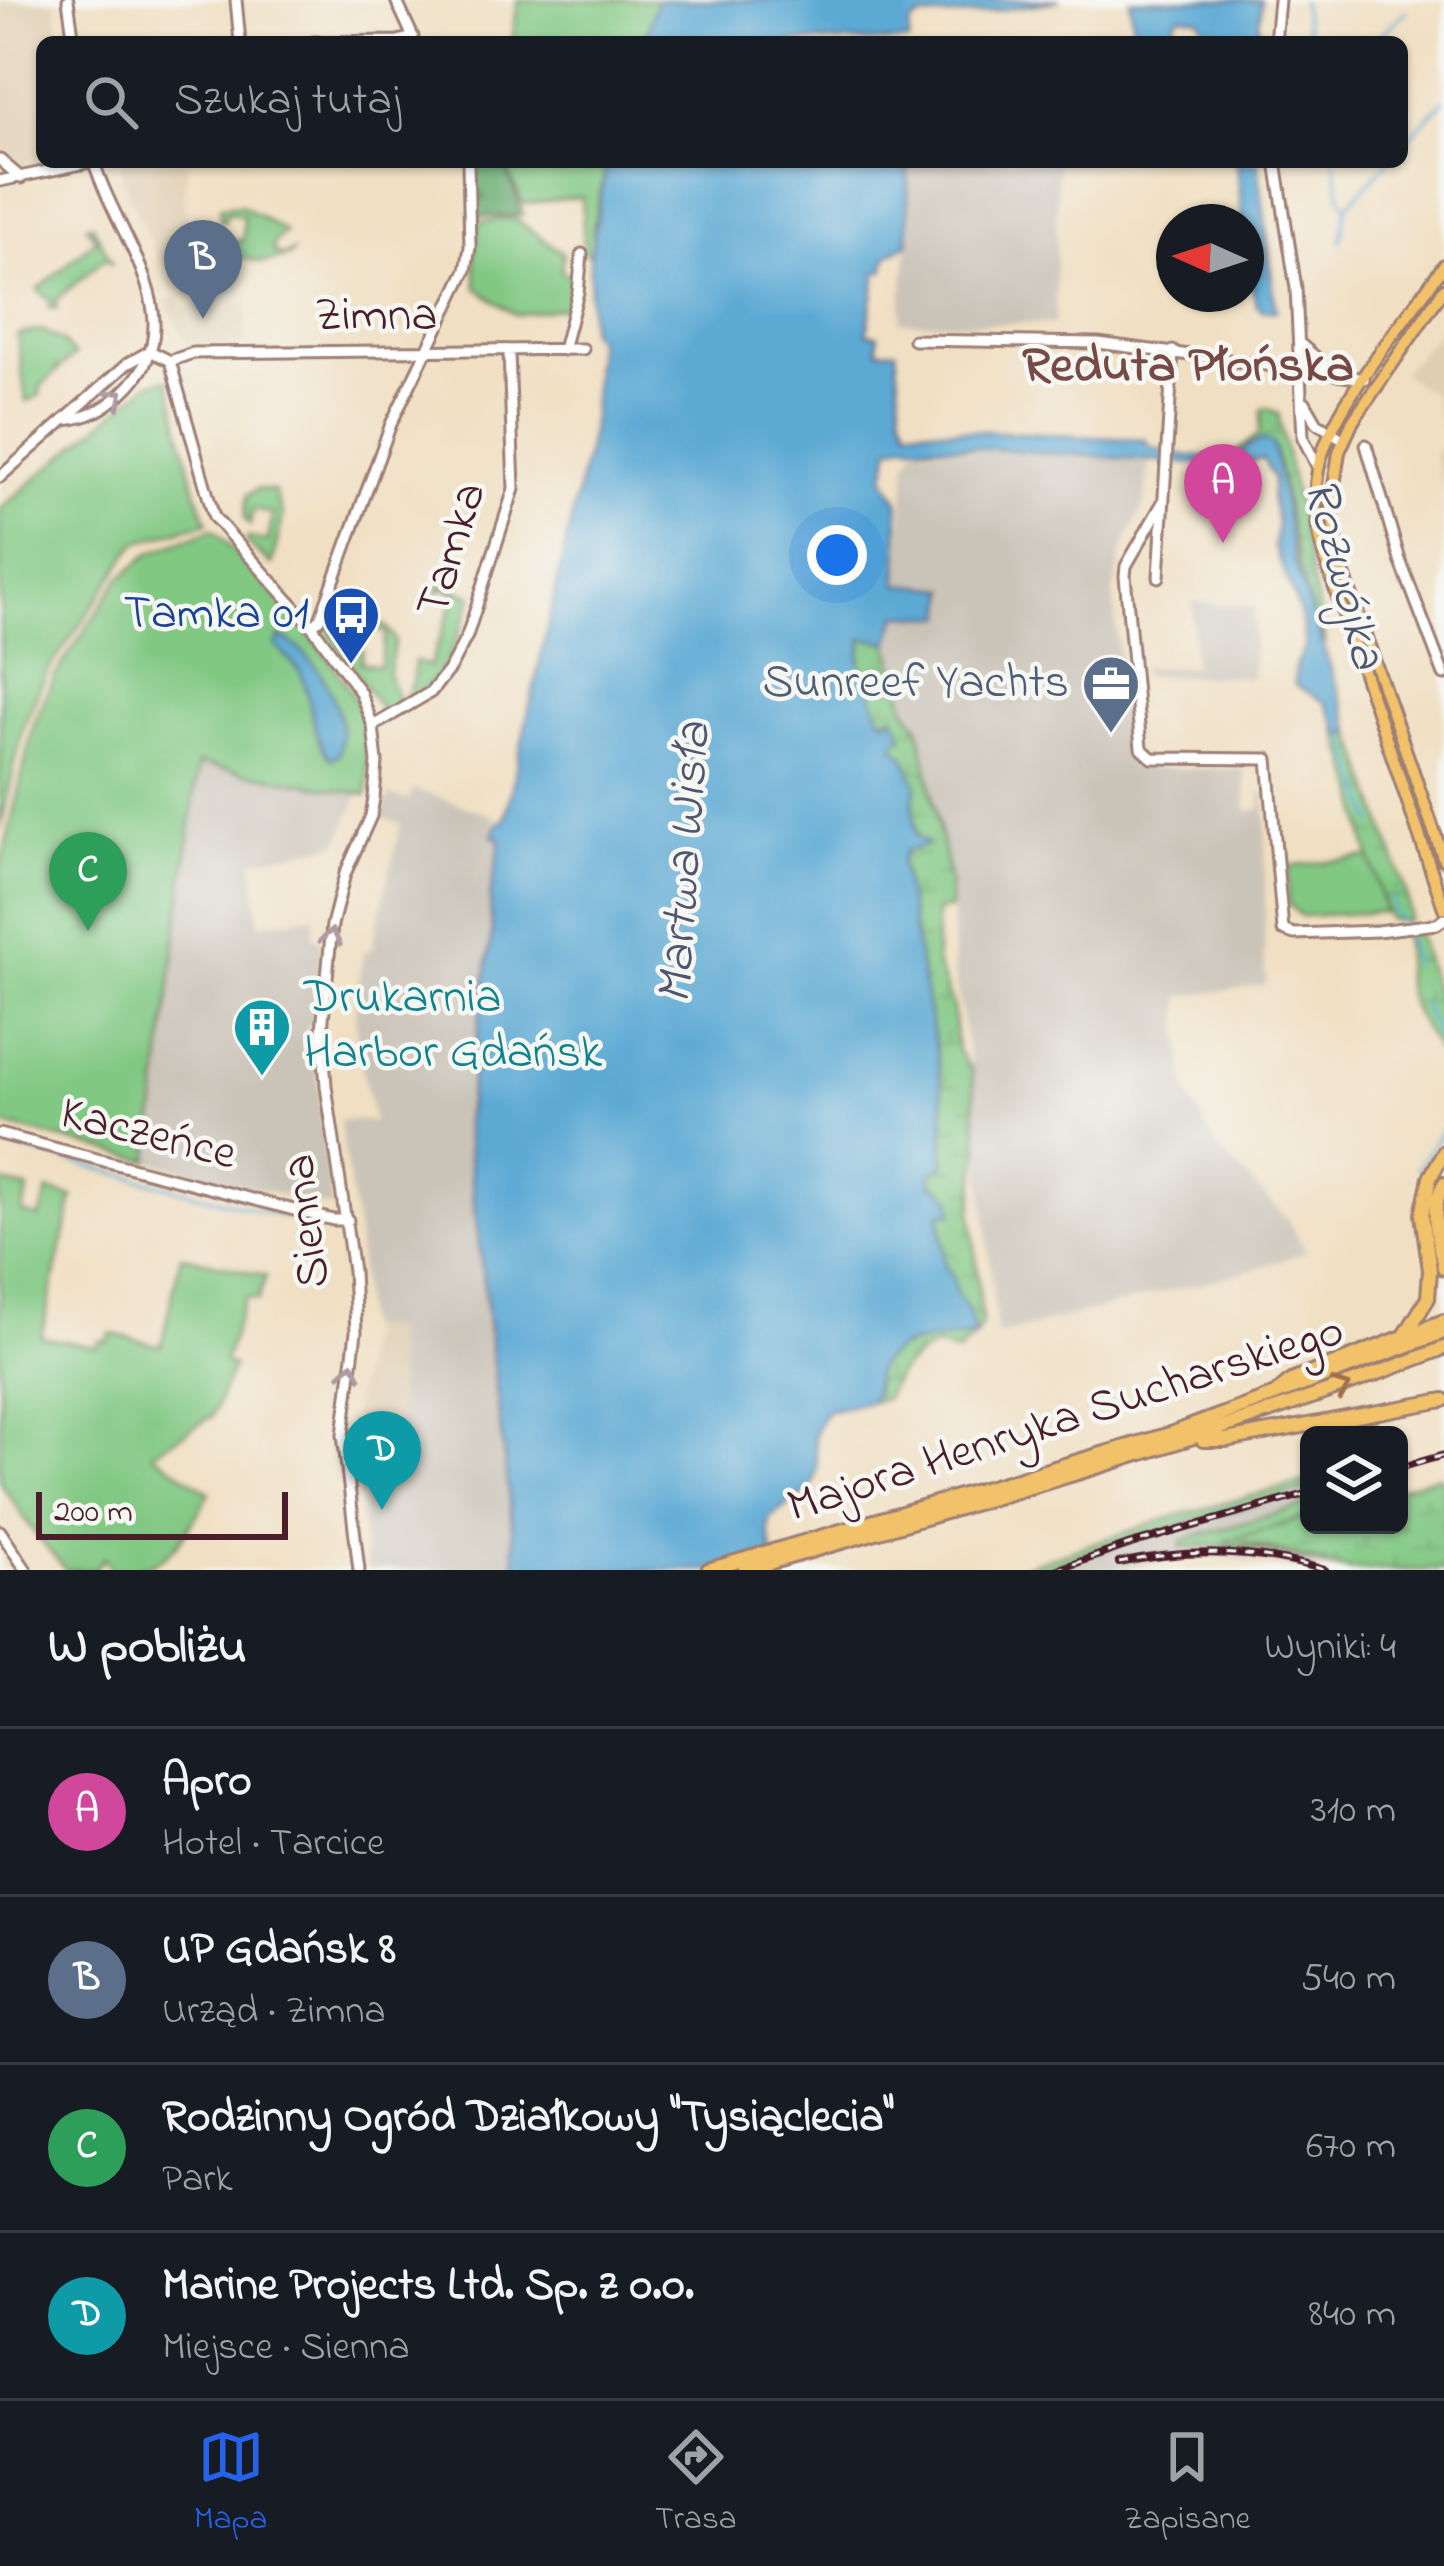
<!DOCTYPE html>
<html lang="pl">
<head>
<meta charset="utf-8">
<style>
	body { margin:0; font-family:"Indie Flower",sans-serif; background:#20242c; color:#f1f3f6 }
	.controls { position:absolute; right:36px; bottom:36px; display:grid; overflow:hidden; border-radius:18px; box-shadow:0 3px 9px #0004 }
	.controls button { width:108px; height:108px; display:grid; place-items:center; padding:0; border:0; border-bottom:3px solid #363941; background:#171b24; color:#f1f3f6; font:60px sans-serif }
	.compass { position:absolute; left:1156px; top:204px; width:108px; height:108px; border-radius:50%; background:#171b24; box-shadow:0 3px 9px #0004; rotate:273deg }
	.scale { position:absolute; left:36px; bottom:30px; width:252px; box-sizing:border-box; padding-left:12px; border:6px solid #4a1f2b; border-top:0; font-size:33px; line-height:42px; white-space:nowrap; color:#4a1f2b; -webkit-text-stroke:9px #f6f6f2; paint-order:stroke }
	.you { position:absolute; left:837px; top:555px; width:42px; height:42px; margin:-30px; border:9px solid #fff; border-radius:50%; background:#1a73e8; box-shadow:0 0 0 18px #1a73e833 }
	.badge { display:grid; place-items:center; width:78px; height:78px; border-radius:50%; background:#2563eb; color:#fff; font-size:39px; font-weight:700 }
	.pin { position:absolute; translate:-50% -99px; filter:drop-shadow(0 3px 6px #0008) }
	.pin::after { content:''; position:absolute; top:63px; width:42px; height:36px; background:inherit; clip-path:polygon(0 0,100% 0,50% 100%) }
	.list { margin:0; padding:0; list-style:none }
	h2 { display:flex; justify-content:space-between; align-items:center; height:156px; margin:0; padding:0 48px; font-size:51px }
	h2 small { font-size:39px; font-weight:400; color:#9ea1a6 }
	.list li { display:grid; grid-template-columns:78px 1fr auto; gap:36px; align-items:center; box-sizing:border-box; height:168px; padding:0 48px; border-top:3px solid #363941 }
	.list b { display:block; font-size:45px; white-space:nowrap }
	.list p { margin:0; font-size:39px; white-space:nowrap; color:#9ea1a6 }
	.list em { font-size:39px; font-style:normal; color:#9ea1a6 }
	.icon { flex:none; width:66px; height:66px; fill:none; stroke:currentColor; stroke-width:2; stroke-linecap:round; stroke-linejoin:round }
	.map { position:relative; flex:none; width:1444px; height:1570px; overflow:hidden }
	.search { position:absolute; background:#171b24; box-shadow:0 3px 9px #0004; left:36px; right:36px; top:36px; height:132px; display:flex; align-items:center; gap:30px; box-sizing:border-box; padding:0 42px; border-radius:18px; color:#9ea1a6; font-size:45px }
	.sheet { height:828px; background:#171b24 }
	nav { display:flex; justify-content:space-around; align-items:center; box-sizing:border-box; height:168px; border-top:3px solid #363941; background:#171b24; font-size:33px; color:#9ea1a6 }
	nav a { display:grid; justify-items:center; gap:6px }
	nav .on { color:#2563eb }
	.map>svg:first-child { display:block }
	.built { fill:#e0ceb1 }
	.industrial { fill:#cac3b8 }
	.green { fill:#81c883; stroke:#667457; stroke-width:3 }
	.forest { fill:url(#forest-firs); stroke:#59664e; stroke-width:3 }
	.wetland { fill:url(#wetland-marsh); stroke:#667457; stroke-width:3 }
	.water { fill:#5ba9d4; stroke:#526480; stroke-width:3 }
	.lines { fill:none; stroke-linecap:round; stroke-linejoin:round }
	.stream { stroke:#5ba9d4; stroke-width:3 }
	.minor-casing { stroke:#9d7f76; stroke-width:15 }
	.major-casing { stroke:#9d7f76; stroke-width:16 }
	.highway-casing { stroke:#9d7f76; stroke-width:18 }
	.minor { stroke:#fff; stroke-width:9 }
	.major { stroke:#f2c26a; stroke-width:10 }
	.highway { stroke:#f2c26a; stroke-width:12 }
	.rail-casing { stroke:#4a1f2b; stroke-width:8 }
	.rail { stroke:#f6f6f2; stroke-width:3; stroke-dasharray:9; stroke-linecap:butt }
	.oneway { stroke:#ae9aa0 }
	.oneway2 { stroke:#9e704a }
	.labels { text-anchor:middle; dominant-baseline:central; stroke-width:9; stroke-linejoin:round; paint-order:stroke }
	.street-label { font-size:48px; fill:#4a1f2b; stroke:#f6f6f2 }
	.transit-label { font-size:48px; fill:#164399; stroke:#f6f6f2; text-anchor:end }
	.service-label { font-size:48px; fill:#4e5e75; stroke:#f6f6f2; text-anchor:end }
	.culture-label { font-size:48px; fill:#0d838f; stroke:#f6f6f2; text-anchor:start }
	.neighbourhood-label { font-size:51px; font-weight:bold; fill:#774a45; stroke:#f6f6f2 }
	.water-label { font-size:51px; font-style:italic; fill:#51566f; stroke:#f6f6f2 }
</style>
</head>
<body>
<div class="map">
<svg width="1444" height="1570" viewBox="0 0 1444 1570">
	<defs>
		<pattern id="forest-firs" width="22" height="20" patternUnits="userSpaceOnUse" patternTransform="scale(3)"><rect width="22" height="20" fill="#68ac71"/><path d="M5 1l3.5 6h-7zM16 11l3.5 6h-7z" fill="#588b5d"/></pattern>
		<pattern id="wetland-marsh" width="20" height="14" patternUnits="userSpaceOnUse" patternTransform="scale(3)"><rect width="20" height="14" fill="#81c883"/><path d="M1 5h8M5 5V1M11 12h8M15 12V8" fill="none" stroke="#71ab71"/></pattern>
	</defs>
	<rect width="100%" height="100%" fill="#f6f6f2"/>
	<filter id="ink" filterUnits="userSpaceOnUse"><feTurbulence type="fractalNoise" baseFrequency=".00833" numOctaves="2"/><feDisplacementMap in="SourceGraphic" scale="24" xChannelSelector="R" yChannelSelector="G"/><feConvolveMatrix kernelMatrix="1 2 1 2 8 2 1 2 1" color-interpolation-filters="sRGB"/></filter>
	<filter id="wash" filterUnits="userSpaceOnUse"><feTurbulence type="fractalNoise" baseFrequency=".004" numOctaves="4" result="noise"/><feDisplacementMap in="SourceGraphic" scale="48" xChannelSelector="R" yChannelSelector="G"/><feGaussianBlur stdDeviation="2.7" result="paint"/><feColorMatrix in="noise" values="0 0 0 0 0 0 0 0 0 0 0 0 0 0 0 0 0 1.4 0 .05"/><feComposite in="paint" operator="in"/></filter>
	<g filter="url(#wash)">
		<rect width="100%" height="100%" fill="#f0dfc2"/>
		<path class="built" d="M0 0H55L60 42H42V162H64L24 171 0 152Z
			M119 162H189L183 197 193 250 190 261 161 264 126 189Z
			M179 296 184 306 247 301V346L187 345 166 301Z
			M1444 326V494L1434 456 1444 441 1433 394 1401 374Z
			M367 1328 393 1329 401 1427 350 1429Z"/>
		<path class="industrial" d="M908 162H1057L1055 324 900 322 908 244Z
			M915 448 1149 462 1145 502 1124 547 1113 593 1130 768 1244 770 1247 811 1262 810 1261 791 1266 795 1264 959 1267 985 1181 996 1180 1031 1185 1078 1191 1100 1216 1146 1287 1219 1306 1252 1254 1269 997 1336 972 1071 954 974 950 882 919 726 906 708 889 643 898 614 945 617 898 584 907 463Z
			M1193 602 1255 607 1252 677 1142 675 1141 668 1193 667Z
			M197 764 360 793 338 844 253 860 259 924 315 916 313 936 322 942 313 1025 308 1024 306 1037 314 1043 332 1208 149 1161Z
			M413 789 495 816 492 835 501 840 490 896 492 933 465 1123 517 1570H368L350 1429 400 1426 393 1329 364 1328 357 1229 339 1120 374 1121 359 1054 355 1014 363 953 371 950 401 824 380 817 389 796 409 800Z
			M1309 1489V1504L1184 1540 1181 1547 1210 1545 1255 1550 1338 1570H1309L1217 1556 1167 1559 1112 1570H1041L1166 1528Z"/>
		<path class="green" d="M518 0H657L644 42H516L512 41Z
			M504 162H607L593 226 592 256 584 252 582 197 523 204Z
			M241 205 285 232 274 243 273 251 282 257 292 252 290 256 264 263 219 252V233L225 232V242L243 240V216L226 213 225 221H220V207Z
			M502 219H515L563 253 561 271 575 279 568 307 515 315 477 288 474 255 478 223Z
			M92 224 113 264 105 258 56 300 57 308H49L51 302 38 290 96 239 86 226Z
			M42 330 62 341 75 355 59 369 55 366 58 370 41 386 40 395 26 402 17 335Z
			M168 379C182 424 187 476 208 522L136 543 45 676 24 725 0 830V509L150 383Z
			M257 489 274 491 283 516 272 565 246 543 247 538 268 541 273 514 253 510 250 525 245 519 247 495Z
			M213 529C248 568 369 683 362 732L366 734 368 788 367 795 198 764 149 1161 0 1124V869L34 724 54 677 119 579 150 553Z
			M440 584 473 596C459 636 448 675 411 700L406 696 413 679 414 661 430 666 456 593 442 588 436 595Z
			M331 605 336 606 333 613 361 618V621L339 615 337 622H349L354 647 363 649 361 663 380 666 386 632 367 628 368 622 385 625 395 640 388 675 401 706 386 715 383 712 330 635 326 622Z
			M1370 857 1385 912 1301 916 1288 904V866Z
			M0 1182 29 1189 22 1213 40 1218 48 1191 73 1197 41 1337 97 1347 99 1340 107 1342 110 1333 161 1346 181 1255 266 1276 258 1300 245 1298 224 1362 233 1366 212 1416 152 1453 210 1493C180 1540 174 1570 112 1570L104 1557 94 1570H66L36 1535 0 1482Z
			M1309 1481V1489L1166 1528 1041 1570H1012L1176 1516Z
			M1309 1504V1516L1245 1536V1545L1322 1560 1350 1570 1255 1550 1210 1545 1180 1547 1183 1540Z"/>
		<path class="forest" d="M474 162H504L523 215 476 217Z"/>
		<path class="wetland" d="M1266 408 1278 413 1326 645C1294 580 1291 513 1273 444L1250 445 1239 457 1235 453 1259 434 1262 410Z
			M863 637 889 643 906 708 919 726 950 882V909L936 911V962L953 1006 957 1050 972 1071 979 1150 972 1214 982 1324 977 1333 956 1294 952 1275 945 1266 940 1212 948 1211 951 1197C941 1191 928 1184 932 1172L944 1166V1106L937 1056 901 863 905 851 928 844 916 835C917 823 912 816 913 804 914 782 913 763 895 747L894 715 881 719C869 693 853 665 863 637Z
			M1337 728 1349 735 1351 728 1407 895 1410 917 1405 922 1388 919 1365 839 1357 790Z
			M1417 931 1444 1021V1060C1428 1035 1409 1011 1405 981 1402 964 1408 949 1403 932Z
			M975 1336 958 1353 934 1346C911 1359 894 1374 885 1399L871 1401 875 1393V1373C896 1334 939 1343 975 1336Z
			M1438 1476 1444 1480V1570H1350L1257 1545 1224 1542 1309 1516V1525H1399V1488Z"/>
		<path class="water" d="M657 0H1060L971 15 918 18 910 25 909 42H644Z
			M1130 0H1261L1258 42H1214L1199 18 1179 16 1163 42H1135Z
			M607 162H908V244L888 255 884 271 877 272 867 333 878 335V350H896L902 414 908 427 1146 440 1147 445C1169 455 1216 462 1235 453L1239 456 1250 445 1264 439 1273 444 1294 561 1351 728 1349 735 1342 734 1325 702 1295 685V667L1305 647 1301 615 1274 546 1277 522 1271 497 1273 479 1263 459 1229 466 903 443 890 448C889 484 874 463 899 501L898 584 948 589 945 617 898 615 889 643 863 638 860 662 881 718 888 720 895 715 903 737 897 739 895 747 904 755 917 786 913 802 916 835 928 845 905 851 901 863 937 1056 944 1106V1166L932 1172V1185L941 1187 953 1200 952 1214 940 1213 945 1266 952 1275 956 1294 967 1308 976 1335C947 1342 900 1335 879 1365 871 1377 877 1389 871 1401L827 1411C802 1441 825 1459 813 1484 806 1498 781 1505 770 1520L768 1531 777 1570H517L465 1123 492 933 490 896 501 840 493 835 497 824 505 818 592 427 596 339 589 330 590 256Z
			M1237 162H1258L1276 311 1262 310 1256 304 1247 267Z
			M280 637C317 650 353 719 338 755L331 759C311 739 313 703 302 676 297 663 284 657 276 645Z"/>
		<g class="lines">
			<path class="stream" d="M1301 0 1308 42
				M1373 42 1406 11
				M1402 146 1444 100
				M1335 162 1341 197 1347 206 1341 241
				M1348 205 1388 162
				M1345 736 1374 823
				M1391 897 1394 915 1401 921
				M1406 935 1413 965
				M1422 1003 1444 1050
				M0 1143 331 1229
				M1417 1169 1444 1128"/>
		</g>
	</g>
	<g filter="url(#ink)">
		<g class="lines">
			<g class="minor-casing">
				<path id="minor" d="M68 0 74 42
					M236 0 240 42
					M396 0 413 37
					M313 42 398 41 413 37
					M1275 42 1279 0
					M0 160 21 178
					M1276 162 1296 288 1303 438 1318 468
					M0 181 91 162
					M914 340 1098 343 1289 368 1328 369
					M1299 343 1337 375 1364 379
					M563 350 578 292 582 254
					M150 351 170 361 214 517 312 626 360 692 373 726 377 762 374 798 371 816 345 874 332 925 322 1030 326 1086 353 1271 356 1332 343 1435 359 1570
					M170 361 193 353 583 349
					M1305 402 1317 423 1344 440
					M64 420C89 418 104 409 122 393 199 324 116 237 94 162
					M1366 445 1400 560 1444 675
					M0 477 127 364 150 351
					M1163 502 1126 566 1125 576 1141 748 1152 758 1268 759 1283 930 1294 934 1377 931 1437 924 1444 919
					M1159 577 1173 351
					M312 626 320 619 391 424 466 270 470 247 468 162
					M373 726 431 692 450 668 467 636 514 489 509 352
					M0 1134 333 1220H348
					M0 1531 26 1570"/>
			</g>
			<g class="major-casing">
				<path id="major" d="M1444 265C1407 319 1329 408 1318 470 1312 501 1317 532 1326 562L1444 908
					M1444 289 1353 421 1339 452 1331 506 1340 563 1444 860"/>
			</g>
			<g class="highway-casing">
				<path id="highway" d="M1444 1184C1428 1209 1439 1240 1444 1268
					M1404 1337 1428 1298 1430 1270 1422 1215 1430 1178 1444 1152
					M1277 1393 1291 1381 1444 1321
					M1203 1440H1226L1444 1400
					M708 1570 1170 1434 1444 1332
					M745 1570C981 1501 1216 1438 1444 1348"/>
			</g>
			<use href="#minor" class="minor"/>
			<use href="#major" class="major"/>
			<use href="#highway" class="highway"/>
			<g class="rail-casing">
				<path id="rail" d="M1399 1468 1444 1455
					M1119 1563C1188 1548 1257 1550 1325 1570
					M1056 1570 1131 1544 1309 1493"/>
			</g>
			<use href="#rail" class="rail"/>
		</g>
		<defs><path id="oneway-chevron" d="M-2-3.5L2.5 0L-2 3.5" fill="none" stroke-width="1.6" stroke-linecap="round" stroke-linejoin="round" transform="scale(3)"/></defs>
		<g class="oneway">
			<use href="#oneway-chevron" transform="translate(116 397) rotate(-40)"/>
			<use href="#oneway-chevron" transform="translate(331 937) rotate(-80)"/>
			<use href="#oneway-chevron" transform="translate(351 1371) rotate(-80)"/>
		</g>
		<use class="oneway2" href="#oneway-chevron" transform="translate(1342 1388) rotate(-21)"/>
	</g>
	<defs>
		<g id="bus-pin" transform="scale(3)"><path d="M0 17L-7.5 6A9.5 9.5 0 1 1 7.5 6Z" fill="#1a4fb4" stroke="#f6f6f2"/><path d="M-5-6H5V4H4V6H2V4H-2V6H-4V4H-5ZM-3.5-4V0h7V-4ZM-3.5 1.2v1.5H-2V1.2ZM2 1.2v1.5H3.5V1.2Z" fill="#fff"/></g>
		<g id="office-pin" transform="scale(3)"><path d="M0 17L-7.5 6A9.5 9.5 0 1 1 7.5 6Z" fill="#5c6f8a" stroke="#f6f6f2"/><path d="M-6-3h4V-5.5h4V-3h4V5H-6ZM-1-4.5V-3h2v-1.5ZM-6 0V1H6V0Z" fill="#fff"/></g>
		<g id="building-pin" transform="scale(3)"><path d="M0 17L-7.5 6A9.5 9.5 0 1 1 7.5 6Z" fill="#0f9aa8" stroke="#f6f6f2"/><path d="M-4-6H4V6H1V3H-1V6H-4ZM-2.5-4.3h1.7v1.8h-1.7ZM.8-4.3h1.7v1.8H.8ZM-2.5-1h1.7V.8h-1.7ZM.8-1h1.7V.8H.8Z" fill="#fff"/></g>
	</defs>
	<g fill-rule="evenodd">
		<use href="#bus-pin" x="351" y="615"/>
		<use href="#office-pin" x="1111" y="684"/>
		<use href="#building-pin" x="262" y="1027"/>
	</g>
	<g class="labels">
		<g class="street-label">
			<text x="376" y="317">Zimna</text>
			<text transform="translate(453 550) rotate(-73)">Tamka</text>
			<text transform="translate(148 1135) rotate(14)">Kaczeńce</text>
			<text transform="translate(308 1221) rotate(-97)">Sienna</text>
			<text transform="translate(1066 1420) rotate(-18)">Majora Henryka Sucharskiego</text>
		</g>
		<g class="transit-label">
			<text x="309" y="615">Tamka 01</text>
		</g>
		<g class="service-label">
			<text x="1069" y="684">Sunreef Yachts</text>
		</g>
		<g class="culture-label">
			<text x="304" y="999">Drukarnia<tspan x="304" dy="55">Harbor Gdańsk</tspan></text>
		</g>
		<g class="neighbourhood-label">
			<text x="1188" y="367">Reduta Płońska</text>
		</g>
		<g class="water-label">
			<text transform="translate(1342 574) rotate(75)">Rozwójka</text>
			<text transform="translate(686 863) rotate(-86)">Martwa Wisła</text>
		</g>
	</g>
</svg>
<div class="controls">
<button><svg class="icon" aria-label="layers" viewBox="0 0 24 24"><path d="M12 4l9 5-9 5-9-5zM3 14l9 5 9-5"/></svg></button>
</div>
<svg class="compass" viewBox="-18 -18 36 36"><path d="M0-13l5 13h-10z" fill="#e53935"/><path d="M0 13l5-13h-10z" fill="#9ea1a6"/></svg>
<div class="scale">200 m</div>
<div class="you"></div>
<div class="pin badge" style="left:1223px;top:543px;background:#d1479c">A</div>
<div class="pin badge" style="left:203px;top:319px;background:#5c6f8a">B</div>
<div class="pin badge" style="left:88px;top:931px;background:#2e9e5b">C</div>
<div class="pin badge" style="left:382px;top:1510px;background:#0f9aa8">D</div>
<div class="search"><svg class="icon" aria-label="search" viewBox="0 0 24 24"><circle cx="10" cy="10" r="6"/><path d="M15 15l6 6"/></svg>Szukaj tutaj</div>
</div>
<section class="sheet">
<h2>W pobliżu<small>Wyniki: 4</small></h2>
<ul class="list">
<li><span class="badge" style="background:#d1479c">A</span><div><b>Apro</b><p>Hotel · Tarcice</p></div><em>310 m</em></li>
<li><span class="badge" style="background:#5c6f8a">B</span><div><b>UP Gdańsk 8</b><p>Urząd · Zimna</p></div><em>540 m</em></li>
<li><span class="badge" style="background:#2e9e5b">C</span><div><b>Rodzinny Ogród Działkowy &quot;Tysiąclecia&quot;</b><p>Park</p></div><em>670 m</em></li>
<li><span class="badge" style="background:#0f9aa8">D</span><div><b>Marine Projects Ltd. Sp. z o.o.</b><p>Miejsce · Sienna</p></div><em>840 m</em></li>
</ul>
</section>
<nav>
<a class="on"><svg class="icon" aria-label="map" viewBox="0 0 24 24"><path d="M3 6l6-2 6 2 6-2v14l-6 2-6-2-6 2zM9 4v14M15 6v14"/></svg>Mapa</a>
<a><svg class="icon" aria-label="directions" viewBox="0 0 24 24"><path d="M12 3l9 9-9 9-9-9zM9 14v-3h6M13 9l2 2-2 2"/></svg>Trasa</a>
<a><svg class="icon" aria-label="saved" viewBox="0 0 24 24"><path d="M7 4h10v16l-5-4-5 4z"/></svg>Zapisane</a>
</nav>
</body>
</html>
